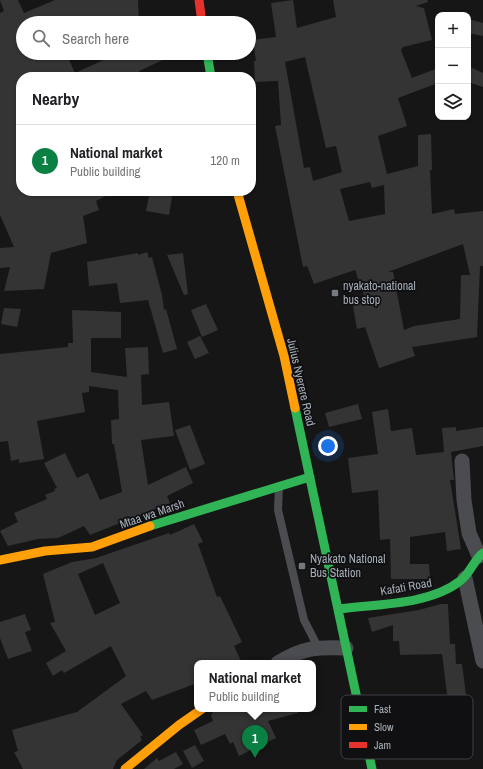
<!DOCTYPE html>
<html lang="en">
<head>
<meta charset="utf-8">
<style>
	body { margin:0; font-family:"Archivo Narrow",sans-serif; background:#f2f2f2; color:#202124 }
	.controls { position:absolute; right:12px; top:12px; display:grid; overflow:hidden; border-radius:8px; box-shadow:0 1px 3px #0004 }
	.controls button { width:36px; height:36px; display:grid; place-items:center; padding:0; border:0; border-bottom:1px solid #e0e0e0; background:#fff; color:#202124; font:20px sans-serif }
	.you { position:absolute; left:328px; top:446px; width:14px; height:14px; margin:-10px; border:3px solid #fff; border-radius:50%; background:#1a73e8; box-shadow:0 0 0 6px #1a73e833 }
	.badge { display:grid; place-items:center; width:26px; height:26px; border-radius:50%; background:#0b8043; color:#fff; font-size:13px; font-weight:700 }
	.pin { position:absolute; translate:-50% -33px; filter:drop-shadow(0 1px 2px #0008) }
	.pin::after { content:''; position:absolute; top:21px; width:14px; height:12px; background:inherit; clip-path:polygon(0 0,100% 0,50% 100%) }
	.popup { position:absolute; left:194px; top:660px; width:122px; height:52px; box-sizing:border-box; display:grid; place-content:center; border-radius:8px; background:#fff; filter:drop-shadow(0 1px 3px #0005); font-size:13px; white-space:nowrap; color:#757577 }
	.popup b { font-size:15px; color:#202124 }
	.popup::after { content:''; position:absolute; left:50%; top:100%; margin-left:-8px; border:8px solid transparent; border-top-color:#fff }
	.list { margin:0; padding:0; list-style:none }
	h2 { display:flex; justify-content:space-between; align-items:center; height:52px; margin:0; padding:0 16px; font-size:17px }
	h2 small { font-size:13px; font-weight:400; color:#757577 }
	.list li { display:grid; grid-template-columns:26px 1fr auto; gap:12px; align-items:center; box-sizing:border-box; height:72px; padding:0 16px; border-top:1px solid #e0e0e0 }
	.list b { display:block; font-size:15px; white-space:nowrap }
	.list p { margin:0; font-size:13px; white-space:nowrap; color:#757577 }
	.list em { font-size:13px; font-style:normal; color:#757577 }
	.icon { flex:none; width:22px; height:22px; fill:none; stroke:currentColor; stroke-width:2; stroke-linecap:round; stroke-linejoin:round }
	.map { position:relative; flex:none; width:483px; height:769px; overflow:hidden }
	.search { position:absolute; background:#fff; box-shadow:0 1px 3px #0004; left:16px; top:16px; width:240px; height:44px; display:flex; align-items:center; gap:10px; box-sizing:border-box; padding:0 14px; border-radius:22px; color:#757577; font-size:15px }
	.panel { position:absolute; background:#fff; box-shadow:0 1px 3px #0004; left:16px; top:72px; width:240px; height:124px; border-radius:16px }
	.map>svg:first-child { display:block }
	.building { fill:#343435; fill-rule:evenodd }
	.lines { fill:none; stroke-linecap:round; stroke-linejoin:round }
	.lane { stroke:#4a4c4f; stroke-width:8 }
	.street { stroke:#4a4c4f; stroke-width:15 }
	.fast { stroke:#30b455; stroke-width:9 }
	.slow { stroke:#ff9f0a; stroke-width:9 }
	.jam { stroke:#e5322d; stroke-width:9 }
	.poi-dot { fill:#74797f; stroke:#101012; stroke-width:1.5 }
	.labels { text-anchor:middle; dominant-baseline:central; stroke-width:3.5; stroke-linejoin:round; paint-order:stroke }
	.poi-label { font-size:12px; fill:#a6aeb8; stroke:#101012; text-anchor:start }
	.street-label { font-size:12px; fill:#a6aeb8; stroke:#101012 }
	.key { fill:#101012; stroke:#3d3f44; stroke-width:1 }
	.key-label { font-size:11px; fill:#a6aeb8 }
</style>
</head>
<body>
<div class="map">
<svg width="483" height="769" viewBox="0 0 483 769">
	<rect width="100%" height="100%" fill="#161616"/>
	<path class="building" d="M0 0H18L24 13 55 0H138L139 23H23V53H66L75 73 108 58 109 60 124 53H178L139 71 142 77H21V191H115L96 201 99 210 83 216 87 243 51 253 44 289 4 291 10 267 0 268V248L14 247 0 215V13L4 11Z
		M293 0 297 28 336 17 333 0H427L428 2 416 6 424 8 432 40 403 47 401 50 412 78 438 68V83L398 98 407 126 378 136 387 174 418 166V135L431 134 432 170H430L432 214 454 209 455 214 483 211V266H480L477 337 412 347 415 356 379 368 365 327 357 329 352 300 365 298 355 270 314 284 307 266 303 267 275 126 281 125 278 81 255 82 254 61H256L253 40 276 37 271 3ZM305 57 326 148 336 146 342 172 313 181 310 167 304 168 285 62ZM370 182 372 188 384 185 385 214 349 221 340 189ZM463 244 470 275H461L460 319 414 326 404 330 393 272H388Z
		M468 19 483 23V36L468 33Z
		M468 66 483 73V87L468 82Z
		M150 191H173L169 215 146 211Z
		M147 252 149 258 152 257 162 295 164 310 166 309 177 349 163 353 148 300 120 303 117 283 89 286 87 262 138 253V255Z
		M183 253 188 294 184 295 167 255Z
		M206 304 218 330 202 337 191 310Z
		M4 308 21 309 17 327 1 324Z
		M72 310 121 312V338H91V372L127 377 125 348 148 347 149 374 141 375 142 405 169 402 174 436 141 440 148 485 186 467 193 483 167 496 170 503 90 535 84 526 58 538 38 539 8 546 0 531 18 522 14 513 47 499 45 495 55 491 54 489 57 488 44 463 65 453 77 478 88 473 100 500 122 492 114 444H112L111 420 119 419 118 390 89 386V392L82 393 85 412 37 421 44 459 19 463V459L11 461 8 441 0 442V354L68 347V343H73Z
		M200 336 209 353 195 359 187 342Z
		M358 404 362 419 329 427 325 413Z
		M388 409 391 431 412 428 416 455 444 452 442 428 456 427V431L483 427V446L451 452 454 480H450L461 549 447 551 445 532 410 537V564H429L430 579H391L390 539 380 540 378 490 352 493 348 458 378 454 372 412Z
		M190 425 205 464 190 470 175 430Z
		M194 524 203 542 198 544 217 597 220 596 242 642 234 646 242 663H197V683L152 700 146 691 121 704 143 735 140 737 142 740 117 760 113 769H23L14 752 18 751 12 730 77 712 126 676 111 646 64 673 62 670 53 676 46 663 66 651 50 623 55 622 43 574 72 562 96 558 169 533 170 535ZM103 563 120 603 95 615 78 574Z
		M441 604H448L450 644H455L456 664H462L473 747 439 751 433 704 448 702 442 654 400 655 399 641H393V625L372 632 368 618 419 610Z
		M25 614 31 630 25 632 32 651 8 659 0 638V622Z
		M217 709H298V713L268 721 276 738 239 756 233 742 230 744 225 734 201 745 194 730 213 721 211 716 213 711Z
		M195 745 204 761 192 768 183 751Z
		M176 752 183 764 174 769H144L157 758 159 761Z"/>
	<g class="lines">
		<path class="lane" d="M279 486 278 510 304 620 318 647"/>
		<path class="street" d="M462 461 464 500 469 533 479 556
			M465 578 483 661
			M278 663C304 647 317 647 346 648"/>
		<path class="fast" d="M207 53 211 77
			M295 408 372 769
			M150 526 310 477
			M339 609C376 604 430 605 460 581 470 574 473 561 483 553"/>
		<path class="slow" d="M237 191 284 356 295 408
			M0 560 45 551 92 547 150 526
			M125 769 179 725 202 709"/>
		<path class="jam" d="M199 0 202 23"/>
	</g>
	<g class="poi-dot">
		<rect x="331" y="289" width="8" height="8" rx="2"/>
		<rect x="298" y="562" width="8" height="8" rx="2"/>
	</g>
	<g class="labels">
		<g class="poi-label">
			<text x="343" y="286">nyakato-national<tspan x="343" dy="14">bus stop</tspan></text>
			<text x="310" y="559">Nyakato National<tspan x="310" dy="14">Bus Station</tspan></text>
		</g>
		<g class="street-label">
			<text transform="translate(301 382) rotate(77)">Julius Nyerere Road</text>
			<text transform="translate(152 514) rotate(-19)">Mtaa wa Marsh</text>
			<text transform="translate(406 587) rotate(-10)">Kafati Road</text>
		</g>
	</g>
	<rect x="341" y="695" width="132" height="64" rx="6" class="key"/>
	<rect x="349" y="706" width="18" height="6" fill="#30b455"/>
	<rect x="349" y="724" width="18" height="6" fill="#ff9f0a"/>
	<rect x="349" y="742" width="18" height="6" fill="#e5322d"/>
	<g class="key-label">
		<text x="374" y="713">Fast</text>
		<text x="374" y="731">Slow</text>
		<text x="374" y="749">Jam</text>
	</g>
</svg>
<div class="controls">
<button>+</button>
<button>−</button>
<button><svg class="icon" aria-label="layers" viewBox="0 0 24 24"><path d="M12 4l9 5-9 5-9-5zM3 14l9 5 9-5"/></svg></button>
</div>
<div class="you"></div>
<div class="pin badge" style="left:255px;top:758px">1</div>
<div class="popup"><b>National market</b>Public building</div>
<div class="search"><svg class="icon" aria-label="search" viewBox="0 0 24 24"><circle cx="10" cy="10" r="6"/><path d="M15 15l6 6"/></svg>Search here</div>
<section class="panel">
<h2>Nearby<small></small></h2>
<ul class="list">
<li><span class="badge">1</span><div><b>National market</b><p>Public building</p></div><em>120 m</em></li>
</ul>
</section>
</div>
</body>
</html>
